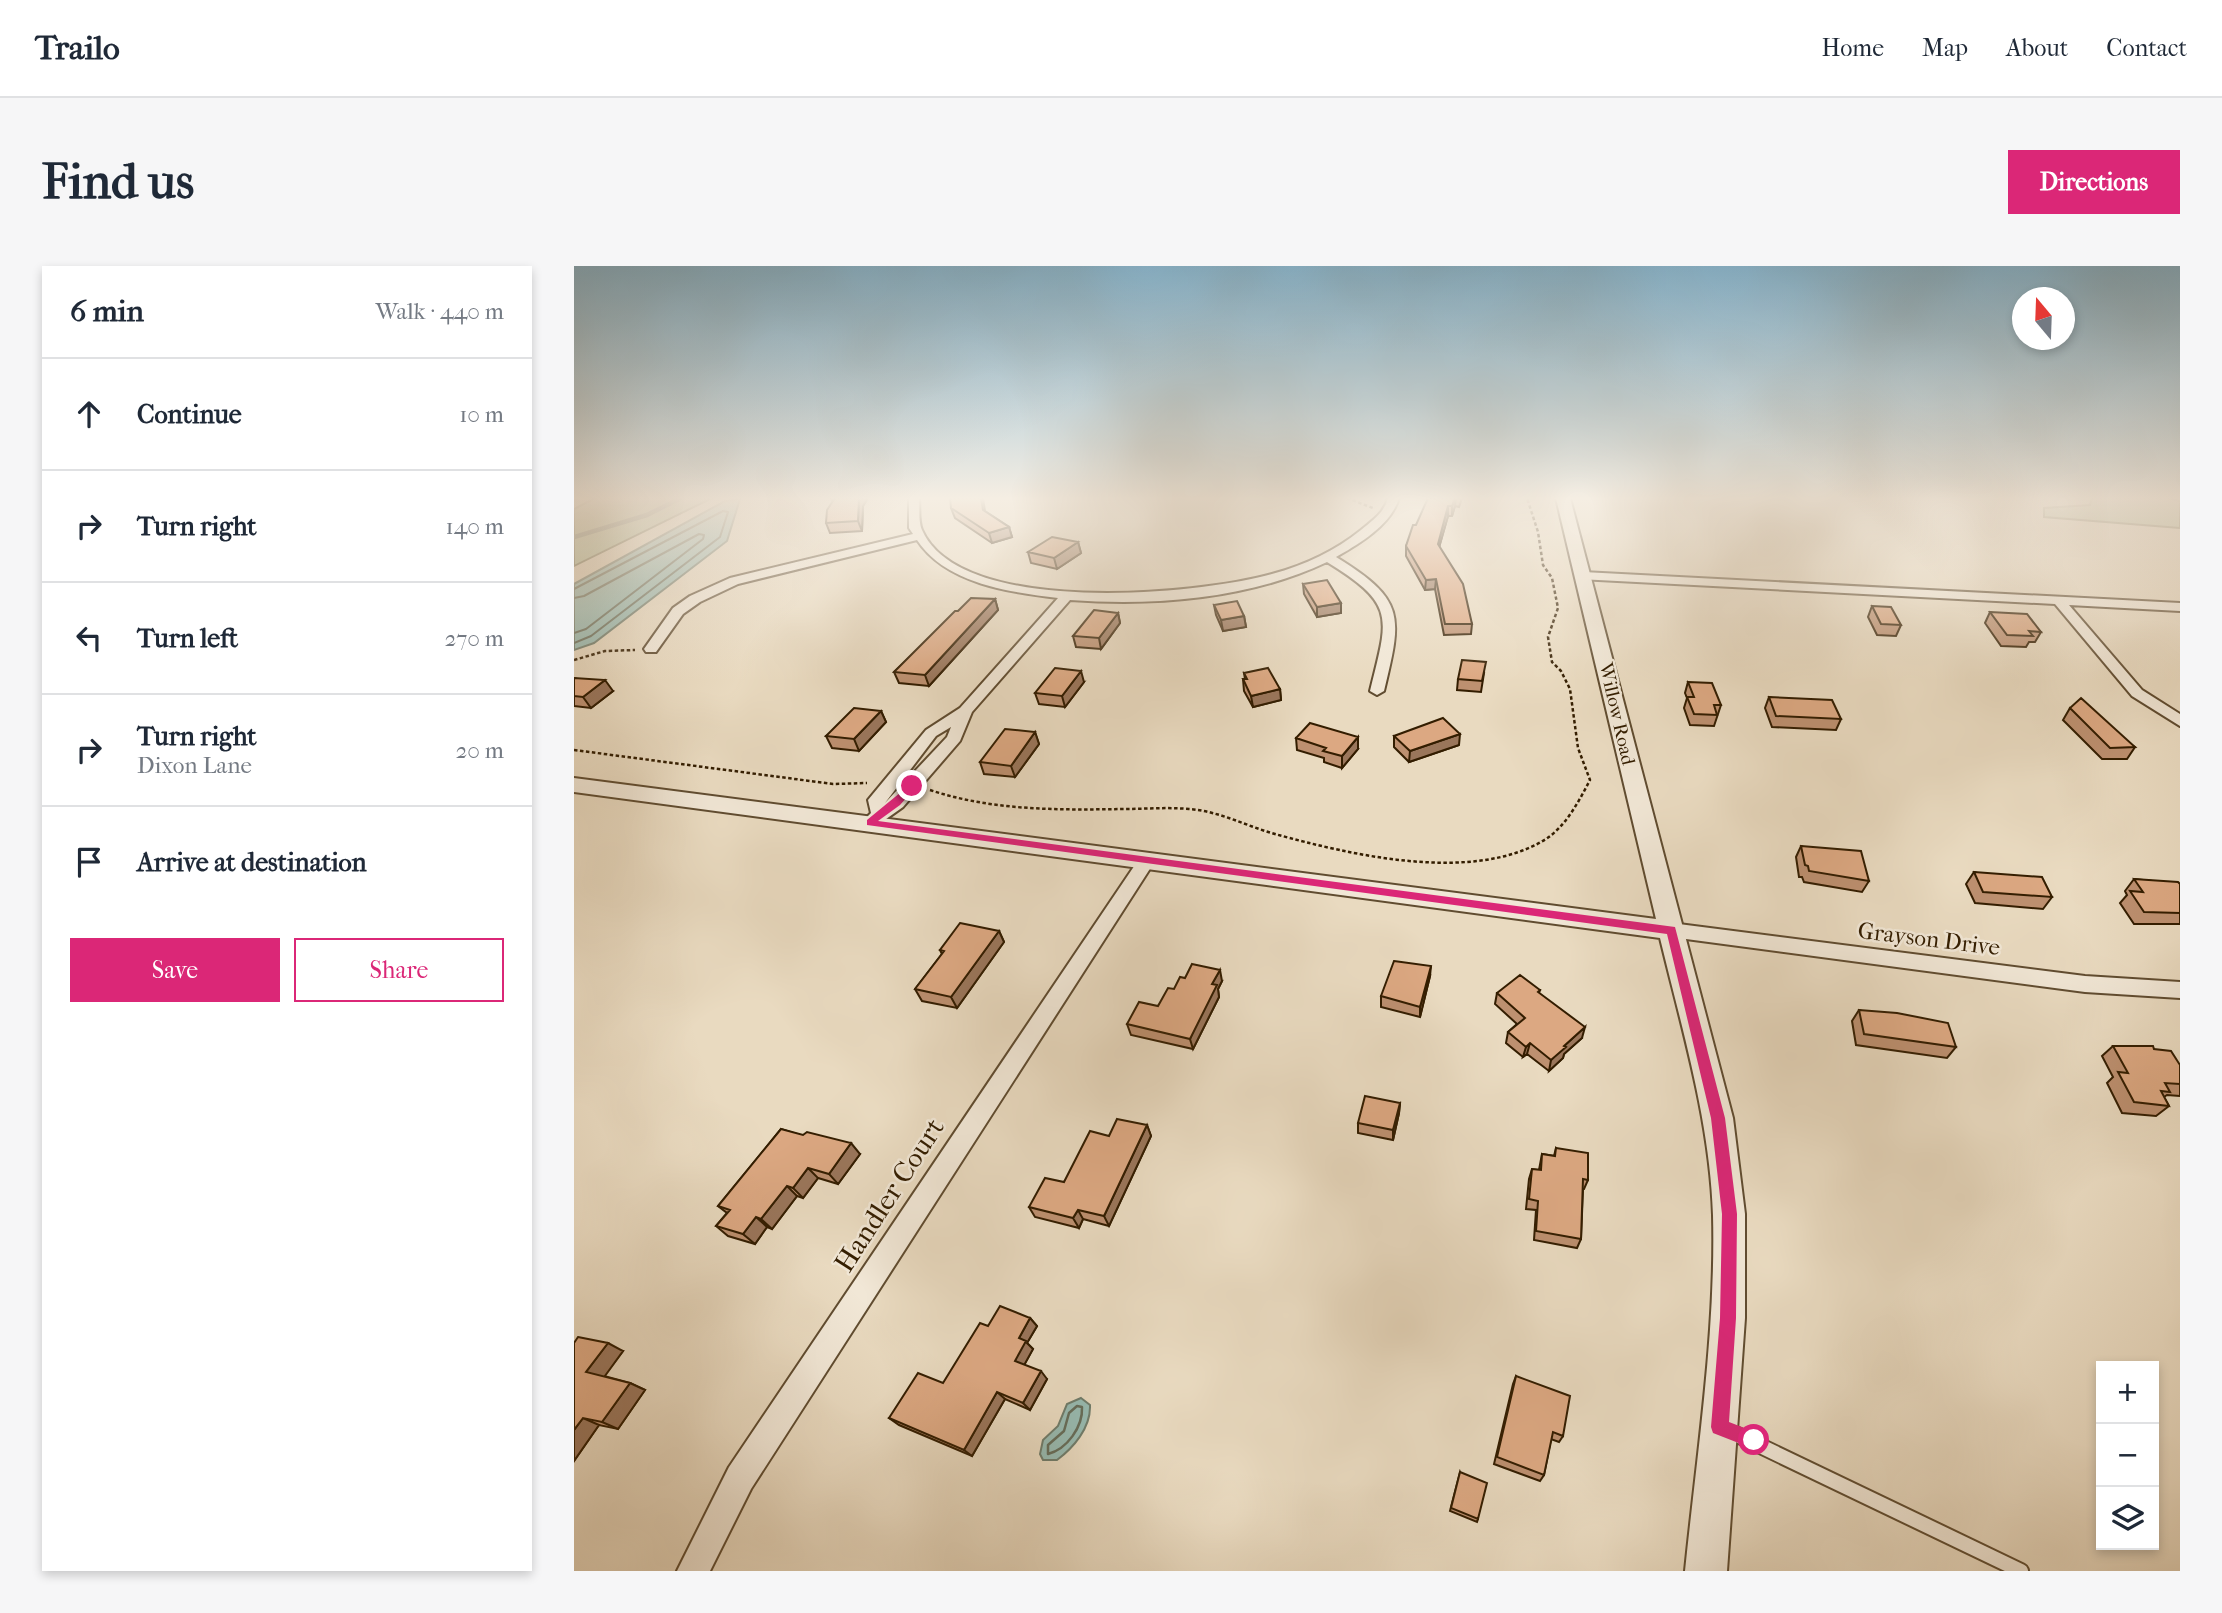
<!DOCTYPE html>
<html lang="en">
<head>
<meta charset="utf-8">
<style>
	body { margin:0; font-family:"IM FELL French Canon",serif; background:#f6f6f7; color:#1f2937 }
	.controls { position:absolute; right:21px; bottom:21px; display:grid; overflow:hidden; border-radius:0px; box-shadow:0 4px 10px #0003 }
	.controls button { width:63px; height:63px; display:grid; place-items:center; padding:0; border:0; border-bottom:2px solid #e0e1e3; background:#fff; color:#1f2937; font:35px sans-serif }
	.compass { position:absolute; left:1438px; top:21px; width:63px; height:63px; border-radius:50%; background:#fff; box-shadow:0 4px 10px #0003; rotate:341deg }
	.stop { position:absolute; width:21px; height:21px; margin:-16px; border:5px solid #db2777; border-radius:50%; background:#fff }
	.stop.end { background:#db2777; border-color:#fff; box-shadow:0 2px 7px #0008 }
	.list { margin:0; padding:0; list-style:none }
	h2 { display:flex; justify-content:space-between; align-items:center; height:91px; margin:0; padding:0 28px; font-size:30px }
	h2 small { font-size:23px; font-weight:400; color:#747a83 }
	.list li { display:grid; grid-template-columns:46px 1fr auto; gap:21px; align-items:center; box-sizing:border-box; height:112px; padding:0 28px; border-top:2px solid #e0e1e3 }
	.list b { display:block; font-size:26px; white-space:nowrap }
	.list p { margin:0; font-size:23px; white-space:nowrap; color:#747a83 }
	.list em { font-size:23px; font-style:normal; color:#747a83 }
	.actions { display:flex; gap:14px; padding:21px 28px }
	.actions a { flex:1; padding:16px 0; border:2px solid #db2777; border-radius:0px; text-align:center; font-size:24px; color:#db2777 }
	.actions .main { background:#db2777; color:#fff }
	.icon { flex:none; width:38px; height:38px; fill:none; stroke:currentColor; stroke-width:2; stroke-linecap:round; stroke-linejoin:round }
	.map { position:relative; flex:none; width:1606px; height:1305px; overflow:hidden; border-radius:0px }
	header { display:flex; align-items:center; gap:42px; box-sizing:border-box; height:98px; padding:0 35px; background:#fff; border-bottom:2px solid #e0e1e3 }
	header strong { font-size:33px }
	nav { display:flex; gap:38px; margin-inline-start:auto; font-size:24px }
	.intro { display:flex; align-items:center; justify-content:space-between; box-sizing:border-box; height:168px; padding:0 42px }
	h1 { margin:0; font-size:49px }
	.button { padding:18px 32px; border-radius:0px; background:#db2777; color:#fff; font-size:24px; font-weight:700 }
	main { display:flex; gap:42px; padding:0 42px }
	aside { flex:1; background:#fff; border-radius:0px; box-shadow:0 4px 10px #0003 }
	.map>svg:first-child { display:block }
	.green { fill:#b1c197; stroke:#726f4c; stroke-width:2 }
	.water { fill:#97bbb2; stroke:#6f7c6b; stroke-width:2 }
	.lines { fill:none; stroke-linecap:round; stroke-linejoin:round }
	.shore-far1 { stroke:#656c59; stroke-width:2 }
	.shore { stroke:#656c59; stroke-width:2.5 }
	.stream { stroke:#6f7c6b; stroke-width:4.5 }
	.service-casing { stroke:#604c30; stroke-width:18 }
	.minor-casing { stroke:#604c30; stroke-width:4 }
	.tertiary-casing { stroke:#604c30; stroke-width:4 }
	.path { stroke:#331d00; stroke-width:2.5; stroke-dasharray:3.5 2.5; stroke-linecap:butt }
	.service { stroke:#f1e7d6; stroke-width:14 }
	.minor { fill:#f1e7d6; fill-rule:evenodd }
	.tertiary { fill:#f1e7d6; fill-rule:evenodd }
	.wall { fill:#bd9070; stroke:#331d00; stroke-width:2 }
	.shaded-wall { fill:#9a765b; stroke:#331d00; stroke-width:2 }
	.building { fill:#dca882; stroke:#331d00; stroke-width:2 }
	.route { fill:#db2777 }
	.labels { text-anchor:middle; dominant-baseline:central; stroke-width:5; stroke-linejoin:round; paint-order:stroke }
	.far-street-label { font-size:19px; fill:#331d00; stroke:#f1e7d6 }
	.street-label { font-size:23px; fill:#331d00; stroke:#f1e7d6 }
	.near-street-label { font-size:28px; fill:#331d00; stroke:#f1e7d6 }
</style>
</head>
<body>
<header>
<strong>Trailo</strong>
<nav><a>Home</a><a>Map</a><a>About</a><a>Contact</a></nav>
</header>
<div class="intro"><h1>Find us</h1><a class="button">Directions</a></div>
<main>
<aside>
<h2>6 min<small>Walk · 440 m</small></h2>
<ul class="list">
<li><svg class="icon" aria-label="ahead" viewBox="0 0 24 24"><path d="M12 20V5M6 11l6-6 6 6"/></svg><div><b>Continue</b></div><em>10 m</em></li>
<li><svg class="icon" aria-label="right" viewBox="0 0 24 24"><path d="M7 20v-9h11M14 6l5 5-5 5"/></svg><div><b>Turn right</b></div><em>140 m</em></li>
<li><svg class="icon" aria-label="left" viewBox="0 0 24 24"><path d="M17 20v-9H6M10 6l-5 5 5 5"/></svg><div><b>Turn left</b></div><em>270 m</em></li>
<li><svg class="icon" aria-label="right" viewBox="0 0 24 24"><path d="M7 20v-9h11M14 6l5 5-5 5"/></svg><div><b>Turn right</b><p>Dixon Lane</p></div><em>20 m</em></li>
<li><svg class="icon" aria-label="arrive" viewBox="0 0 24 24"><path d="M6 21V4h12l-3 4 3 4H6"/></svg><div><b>Arrive at destination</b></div></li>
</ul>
<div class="actions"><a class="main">Save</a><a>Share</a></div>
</aside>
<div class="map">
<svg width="1606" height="1305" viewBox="0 0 1606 1305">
	<rect width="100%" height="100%" fill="#e9dac0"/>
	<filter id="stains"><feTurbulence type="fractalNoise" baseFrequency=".00286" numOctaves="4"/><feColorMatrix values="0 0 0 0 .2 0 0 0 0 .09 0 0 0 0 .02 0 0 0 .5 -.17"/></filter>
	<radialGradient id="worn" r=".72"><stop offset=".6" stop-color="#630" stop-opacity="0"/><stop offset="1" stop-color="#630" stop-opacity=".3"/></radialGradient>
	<path class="green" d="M21 232H138L0 300V243Z
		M1518 232H1594L1606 235V262L1470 251V242L1516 239Z"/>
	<path class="water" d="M166 233 153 275 20 377 0 384V318L151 235Z
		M507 1132 516 1139C517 1162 499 1182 483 1194H469L466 1188 469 1174 484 1160 493 1138Z"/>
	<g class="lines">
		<path class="shore-far1" d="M0 323 149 245 154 246 146 271 17 370 0 377
			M0 332 10 330 125 268 130 269 129 273 12 363 0 367"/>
		<path class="shore" d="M503 1140 508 1141C509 1161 493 1183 474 1188V1179L490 1165 495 1147Z"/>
		<path class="stream" d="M0 271 73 249 107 232"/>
		<g class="service-casing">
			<path id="service" d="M1151 1163 1447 1305"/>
		</g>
		<g class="minor-casing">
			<path id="minor" d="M335 232H345C346 242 344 255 348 264 386 351 623 329 698 308 731 299 761 285 787 264 799 254 810 247 814 232H825C817 259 785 278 762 291 832 334 828 350 810 425L803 429 796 425C814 351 823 339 753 296 675 333 581 340 496 334L398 446 386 475 329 541 305 558H293L290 554 297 547 294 534 352 464 386 442 484 332C436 326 372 318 343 274L164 318 126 336 109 348 82 386H72L70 383 99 342 116 330 156 312 339 268 335 262ZM377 461 373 471 311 537 362 470Z
				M1009 306 1606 337V345L1495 339 1568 424 1606 448V460L1558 430 1481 338 1005 313 1003 310Z
				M573 588 579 590 582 594 579 598 177 1223 136 1305H103L155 1201 567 590Z
				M1097 657 1511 710 1606 716V732L1511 726 1097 671 1090 669 1087 664 1090 659Z"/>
		</g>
		<g class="tertiary-casing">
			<path id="tertiary" d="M982 232H996L1159 852 1171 948V1052L1153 1305H1111C1123 1187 1142 1067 1139 949 1136 855 1108 763 1086 672L0 526V512L1082 653Z"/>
		</g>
		<path class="path" d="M773 232 799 242
			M0 394 31 385 61 384
			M0 484 259 518 293 517
			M356 524C419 545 485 544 551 543 572 543 593 541 615 543 645 545 672 560 701 568 777 589 900 618 972 573 992 560 1005 535 1016 514L1004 482 996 423 987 405 978 396 974 371 984 342 978 312 969 299 964 266 953 232"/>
		<use href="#service" class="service"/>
		<use href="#minor" class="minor"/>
		<use href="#tertiary" class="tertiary"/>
	</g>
	<path class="wall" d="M257 232H294L289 240 288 265 256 267 252 257 259 236Z
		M409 232 411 245 435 261 438 271 418 277 381 252 377 242Z
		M862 232H888L885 241 881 240 878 250H874L865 281 898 358 897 368 870 369 861 323 851 324 832 290V280L842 259Z
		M504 276 507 287 483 303 457 297 454 286Z
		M729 318 767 337V347L743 351 730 328Z
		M421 333 424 344 355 420 325 417 320 406 384 345Z
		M640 339 670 350 672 361 649 365 642 349Z
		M1298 340 1327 359 1322 370 1303 369 1294 351Z
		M1416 346 1467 366 1461 376H1455L1452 381 1427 380 1411 357Z
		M544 347 546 357 527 383 502 381 499 370Z
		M670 407 706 423 707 434 679 441 670 425 669 413H671Z
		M910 407 907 426 883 424 884 413Z
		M0 412 39 425 17 442 0 440Z
		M510 416 491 441 465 438 461 427Z
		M1114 416 1147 439 1140 460 1116 459 1110 442 1113 432 1111 427Z
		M1195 431 1267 453 1262 464 1198 461 1191 442Z
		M1496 442 1561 481 1553 493H1528L1489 454Z
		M307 445 312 456 285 485 258 482 252 470Z
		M461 466 465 478 441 511 410 508 406 496Z
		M820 470 885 479 835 496 820 481Z
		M722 472 784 483 768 502 750 496V492L723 484Z
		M1227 580 1295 615 1288 626 1230 616 1228 611H1225L1222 591Z
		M1400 606 1478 631 1469 643 1401 637 1392 618Z
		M1560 613 1606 618V658H1560L1546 637 1553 629 1551 625Z
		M425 665 430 676 383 742 348 735 341 723 368 688 366 684Z
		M856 710 846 751 807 741V730Z
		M648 715 644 723 645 731 619 783 557 769 553 758 584 740 600 723Z
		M966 724 965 727 1008 772 990 788 989 792 975 805 953 788 949 791 932 777 934 766 943 758 921 738 923 727Z
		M1285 744 1382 781 1373 792 1282 779 1278 755Z
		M1539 780 1580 783 1606 799V830L1593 829 1590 831 1595 840 1582 850 1548 847 1533 817 1539 811 1528 790Z
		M826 837 825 847 819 874 784 867V857Z
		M573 859 577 870 535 960 509 953 505 962 461 951 455 941 490 916 535 870Z
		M207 863 286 888 264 918 244 912 229 932 223 930 198 963 193 961 181 978 154 970 142 960 153 947 144 940Z
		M982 882 1014 914 1010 923H1009L1007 973 1003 982 960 974 962 944 952 943 955 913 958 903 965 904 968 888 980 890Z
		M456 1052 463 1060 453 1077 459 1083 450 1099 473 1113 456 1144 431 1133 398 1190 325 1159 315 1152 369 1117Z
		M0 1077 49 1085 30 1110 56 1117 71 1124 44 1163 25 1159 0 1195Z
		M942 1110 989 1170 985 1176 977 1173 970 1209 966 1215 920 1198 939 1118Z
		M886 1206 904 1253 903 1256 876 1245Z"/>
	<path class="shaded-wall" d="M285 232H294L289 240 288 265 284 255Z
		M882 232 881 240 878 250V240Z
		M874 240V250L863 289 864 278Z
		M435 261 438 271 418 277 415 267Z
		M504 276 507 287 483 303 480 292Z
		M862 313 861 323 851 324 852 314Z
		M421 333 424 344 355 420 351 409Z
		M767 337V347L743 351V341Z
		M544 347 546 357 527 383 525 372Z
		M670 350 672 361 649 365 647 354Z
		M507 405 510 416 491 441 488 430Z
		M31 414 39 425 17 442 9 431Z
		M706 423 707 434 679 441 677 430Z
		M307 445 312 456 285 485 280 473Z
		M461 466 465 478 441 511 437 500Z
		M886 468 885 479 835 496 836 485Z
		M784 471V483L768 502V490Z
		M425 665 430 676 383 742 377 731Z
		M857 700 856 710 846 751V741Z
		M646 704 648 715 644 723 645 731 619 783 616 773 638 718Z
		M1011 761 1008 772 990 788 989 792 975 805 977 794 990 780Z
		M956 777 953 788 949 791 952 781Z
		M826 837 825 847 819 874V864Z
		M573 859 577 870 535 960 530 950Z
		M277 877 286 888 264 918 255 908Z
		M234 902 244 912 229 932 219 922Z
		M213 920 223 930 198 963 187 953Z
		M504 944 509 953 505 962 499 952Z
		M182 951 193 961 181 978 169 968Z
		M456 1052 463 1060 453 1077 459 1083 448 1103 441 1095 445 1072Z
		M34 1077 49 1085 28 1114 12 1106Z
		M467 1105 473 1113 456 1144 449 1137Z
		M56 1117 71 1124 44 1163 28 1156Z
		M423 1126 431 1133 398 1190 390 1184Z
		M9 1152 25 1159 0 1195V1164Z"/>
	<path class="building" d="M261 232H285L284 255 252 257 253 244Z
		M376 232H407L409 244 435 261 415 267 377 242Z
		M854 232H881L878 240H874L864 278 889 318 898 358H871L862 313 852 314 832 280 839 259H842Z
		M478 271 504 276 480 292 454 286Z
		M753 314 767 337 743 341 729 318Z
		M397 332 421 333 351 409 320 406 381 345H384Z
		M663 335 670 350 647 354 640 339Z
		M1298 340 1317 341 1327 359 1307 358Z
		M520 344 544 347 525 372 499 370Z
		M1416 346 1453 348 1467 366 1455 365 1459 370 1433 369Z
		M888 394 912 396 908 415 884 413Z
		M481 402 507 405 488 430 461 427Z
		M694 402 706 423 677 430 669 413H673L670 407Z
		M0 412 31 414 9 431 0 430Z
		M1114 416 1138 417 1147 439H1140L1143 449 1120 448 1113 431H1120Z
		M1195 431 1258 434 1267 453 1202 450Z
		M1507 432 1561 481 1536 482 1496 442Z
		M280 442 307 445 280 473 252 470Z
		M869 452 886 468 836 485 820 470Z
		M736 457 784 471 768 490 749 485 752 482 722 472Z
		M431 463 461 466 437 500 406 496Z
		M1227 580 1287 585 1295 615 1235 605 1234 600 1231 599Z
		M1400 606 1468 611 1478 631 1409 626Z
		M1560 613 1604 616 1606 618V647L1570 646 1556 625 1569 626Z
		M386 657 425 665 377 731 341 723 370 685 366 684Z
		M820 695 857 700 846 741 807 730Z
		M618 698 646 704 638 718 643 719 616 773 553 758 565 736 584 740 594 722 600 723 606 711 611 712Z
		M946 709 966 724 964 726 1011 761 990 780 992 781 977 794 956 777 952 781 934 766 951 752 923 727Z
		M1285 744 1323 747 1374 757 1382 781 1290 768Z
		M1539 780H1579L1580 783 1597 785 1606 799V818L1591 817 1596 826 1587 825 1595 840 1560 836 1544 806 1554 807Z
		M791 830 826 837 819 864 784 857Z
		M543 853 573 859 530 950 504 944 499 952 455 941 471 912 490 916 516 865 535 870Z
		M207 863 229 869 233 866 277 877 255 908 234 902 219 922 213 920 187 953 182 951 169 968 142 960 156 944 144 940Z
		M982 882 1014 887V914L1009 913 1007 973 962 965 964 935 955 933 958 903 967 904 968 888 981 890Z
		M426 1040 456 1052 445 1072 452 1075 441 1095 467 1105 449 1137 423 1126 390 1184 315 1152 344 1107 369 1117 406 1057 414 1060Z
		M4 1071 34 1077 12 1106 56 1117 28 1156 9 1152 0 1164V1077Z
		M942 1110 996 1130 989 1170 979 1166 970 1209 923 1191Z
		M886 1206 913 1217 904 1253 877 1242Z"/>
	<linearGradient id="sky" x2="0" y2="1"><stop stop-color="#87b7d2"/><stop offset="0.56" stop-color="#f5eee3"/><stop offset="1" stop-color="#f5eee3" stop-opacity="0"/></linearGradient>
	<rect width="1606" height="415" fill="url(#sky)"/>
	<path class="route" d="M338 517 343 520 326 539 304 555 1101 661 1151 852 1163 948 1162 1052 1155 1156 1186 1168 1189 1174 1186 1181 1180 1183 1139 1167 1137 1161 1146 1052 1148 948 1137 852 1093 668 293 559V554Z"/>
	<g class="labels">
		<g class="far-street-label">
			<text transform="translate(1043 448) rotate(77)">Willow Road</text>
		</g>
		<g class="street-label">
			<text transform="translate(1355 673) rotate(7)">Grayson Drive</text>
		</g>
		<g class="near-street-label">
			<text transform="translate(315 929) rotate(-57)">Handler Court</text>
		</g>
	</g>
	<rect width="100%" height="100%" filter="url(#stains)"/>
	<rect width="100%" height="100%" fill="url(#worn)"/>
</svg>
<div class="controls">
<button>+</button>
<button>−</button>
<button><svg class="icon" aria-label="layers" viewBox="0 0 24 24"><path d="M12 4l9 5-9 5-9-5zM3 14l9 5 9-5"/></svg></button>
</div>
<svg class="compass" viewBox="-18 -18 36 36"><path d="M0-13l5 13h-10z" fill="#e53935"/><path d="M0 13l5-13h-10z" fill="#747a83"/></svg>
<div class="stop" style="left:1180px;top:1174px"></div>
<div class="stop end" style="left:338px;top:520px"></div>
</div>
</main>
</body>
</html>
